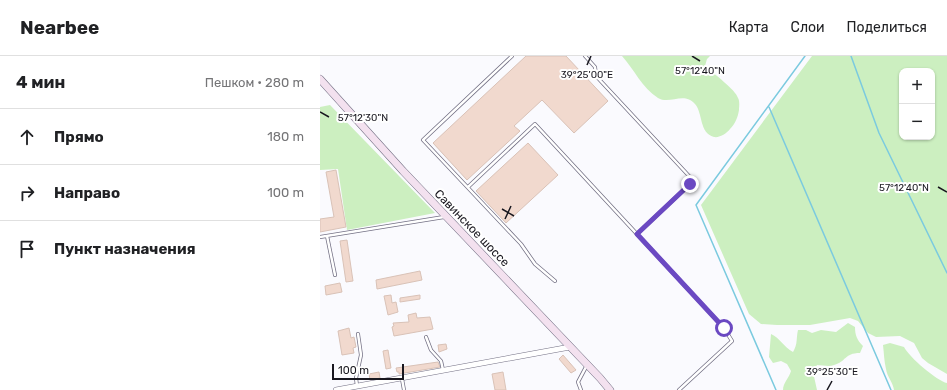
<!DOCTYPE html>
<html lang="ru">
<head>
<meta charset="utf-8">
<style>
	body { margin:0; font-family:Rubik,sans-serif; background:#f2f2f2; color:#202124 }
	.controls { position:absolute; right:12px; top:12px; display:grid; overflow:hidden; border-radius:8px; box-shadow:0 1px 3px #0004 }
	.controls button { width:36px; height:36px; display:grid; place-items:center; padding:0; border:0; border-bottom:1px solid #e0e0e0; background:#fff; color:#202124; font:20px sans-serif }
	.scale { position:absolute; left:12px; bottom:10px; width:72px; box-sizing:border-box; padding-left:4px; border:2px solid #18171f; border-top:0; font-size:11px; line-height:14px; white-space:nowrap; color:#18171f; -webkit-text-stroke:3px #fff; paint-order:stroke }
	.stop { position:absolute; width:12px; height:12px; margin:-9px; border:3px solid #6b49c2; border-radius:50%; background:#fff }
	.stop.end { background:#6b49c2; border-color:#fff; box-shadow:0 1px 4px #0008 }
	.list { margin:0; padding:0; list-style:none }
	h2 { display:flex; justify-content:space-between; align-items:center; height:52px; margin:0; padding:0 16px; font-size:17px }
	h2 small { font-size:13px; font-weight:400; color:#757577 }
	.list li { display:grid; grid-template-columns:26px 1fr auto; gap:12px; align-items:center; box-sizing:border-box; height:56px; padding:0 16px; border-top:1px solid #e0e0e0 }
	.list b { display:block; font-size:15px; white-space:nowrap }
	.list em { font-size:13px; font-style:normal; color:#757577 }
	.icon { flex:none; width:22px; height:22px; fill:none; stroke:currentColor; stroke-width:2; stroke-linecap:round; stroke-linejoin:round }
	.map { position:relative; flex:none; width:627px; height:334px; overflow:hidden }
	header { display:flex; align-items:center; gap:24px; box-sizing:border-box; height:56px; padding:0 20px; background:#fff; border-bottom:1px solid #e0e0e0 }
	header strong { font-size:19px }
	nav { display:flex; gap:22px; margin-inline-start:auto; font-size:14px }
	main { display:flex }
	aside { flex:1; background:#fff }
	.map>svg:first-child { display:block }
	.green { fill:#ccefc0; fill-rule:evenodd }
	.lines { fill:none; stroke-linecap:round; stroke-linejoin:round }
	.stream { stroke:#7bcadf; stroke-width:1.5 }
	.building { fill:#f1d9ce; stroke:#d9c2b7 }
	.lane-casing { stroke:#737084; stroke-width:4 }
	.street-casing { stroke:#737084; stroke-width:6 }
	.secondary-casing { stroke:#737084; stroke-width:8 }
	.lane { stroke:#fff; stroke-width:2.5 }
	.street { stroke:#fff; stroke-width:5 }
	.secondary { stroke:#f3e1ef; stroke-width:7 }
	.route { stroke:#6b49c2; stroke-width:5 }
	.ticks { fill:none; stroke:#18171f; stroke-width:1.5 }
	.labels { text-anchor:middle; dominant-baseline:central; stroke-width:4; stroke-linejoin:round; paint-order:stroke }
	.street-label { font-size:12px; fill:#18171f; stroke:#fff }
	.ticks-label { font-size:10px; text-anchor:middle; fill:#18171f; stroke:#fff; stroke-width:4; stroke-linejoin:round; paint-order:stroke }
</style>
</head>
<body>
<header>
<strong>Nearbee</strong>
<nav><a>Карта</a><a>Слои</a><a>Поделиться</a></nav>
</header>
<main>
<aside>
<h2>4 мин<small>Пешком · 280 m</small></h2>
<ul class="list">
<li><svg class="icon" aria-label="ahead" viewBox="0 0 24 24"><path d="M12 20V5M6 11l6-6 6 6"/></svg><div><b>Прямо</b></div><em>180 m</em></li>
<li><svg class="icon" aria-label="right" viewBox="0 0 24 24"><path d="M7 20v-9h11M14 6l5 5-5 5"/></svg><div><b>Направо</b></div><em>100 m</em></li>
<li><svg class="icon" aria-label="arrive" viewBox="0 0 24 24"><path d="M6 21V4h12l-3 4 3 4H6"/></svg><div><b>Пункт назначения</b></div></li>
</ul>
</aside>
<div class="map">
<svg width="627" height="334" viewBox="0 0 627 334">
	<rect width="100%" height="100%" fill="#fafafe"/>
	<path class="green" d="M302 0H390L387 3 385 10C393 17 416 34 418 42 420 45 419 51 419 54 418 61 415 68 410 73 407 77 400 82 394 81 379 77 383 57 375 48 364 35 350 49 338 42 322 32 314 13 302 0Z
		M492 0H627V318L608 307 602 302 594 287 580 280 556 281 548 277 538 265 530 262 490 269H457L441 268 429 258 381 149ZM582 15H612V81H582Z
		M10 49 115 157 27 174 18 113 0 114V51Z
		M528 267 535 271C535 279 537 284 543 290L540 297C524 297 526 306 514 309 509 311 503 309 497 309L493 316 497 334H463C463 327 469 322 471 315L467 308 461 305 453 307 449 301 451 278C460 282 464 291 473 296 478 288 476 282 478 274H486L492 277 501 274 516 276Z
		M570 287 584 291C589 301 617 325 627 327V334H574C573 326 567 321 566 313 564 305 564 297 563 289Z"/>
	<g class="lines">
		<path class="stream" d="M531 0 559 77 627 217
			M449 51 571 334
			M456 334 376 149 485 0"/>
	</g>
	<path class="building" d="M206 0H246L288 45 254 77 222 44 194 70 200 75 147 124 113 87Z
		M208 87 238 119 186 167 156 135Z
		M16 114 26 171 0 176V163L14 161 6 116Z
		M27 184 33 225 26 226 20 185Z
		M100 215 102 224 57 233 56 224Z
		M20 227 22 236 6 239 5 230Z
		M71 239 72 247 76 246 78 256 68 259 64 240Z
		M100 239V243L80 246V242Z
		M96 257 97 262 110 261 113 273 74 280 72 271 74 270 73 267 89 266 88 259Z
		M29 272 31 282 34 281 36 291 33 292 34 297 22 299 18 275Z
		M126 288 127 293 119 296 118 289Z
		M68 294 71 312 66 313 63 295Z
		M243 299 256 314 251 317 239 303Z
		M118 306 120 311 79 318V316H77L76 312Z
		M59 316 60 322 50 324 49 318Z
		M183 316 186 334H175L172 318Z"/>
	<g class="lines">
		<g class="lane-casing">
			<path id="lane" d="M192 0 103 84 201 188 215 208 235 225
				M265 0 275 11 276 20 370 121V128L317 178
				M148 131 215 68 404 272 412 285 359 334
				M7 180 15 219
				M0 181 124 161
				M106 281 111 294 121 305 123 314
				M82 323 84 334
				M37 330 36 322 41 299 38 278
				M261 334 258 326 267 309"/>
		</g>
		<g class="street-casing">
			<path id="street" d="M16 334 250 291"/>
		</g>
		<g class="secondary-casing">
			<path id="secondary" d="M0 23 83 115 280 322 290 334"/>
		</g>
		<use href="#lane" class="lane"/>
		<use href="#street" class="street"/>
		<use href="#secondary" class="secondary"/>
	</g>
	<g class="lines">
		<path class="route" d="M370 128 317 178 404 272"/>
	</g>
	<path class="ticks" d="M372 0 380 5M267 9 271 0M0 56 9 61M618 131 627 136M182 153 194 160M185 163 191 150M507 334 512 325"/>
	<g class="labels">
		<g class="street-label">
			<text transform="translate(152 172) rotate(46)">Савинское шоссе</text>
		</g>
	</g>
	<g class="ticks-label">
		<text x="380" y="18">57°12'40"N</text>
		<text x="267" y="22">39°25'00"E</text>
		<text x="43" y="65">57°12'30"N</text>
		<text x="584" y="135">57°12'40"N</text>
		<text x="512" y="319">39°25'30"E</text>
	</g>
</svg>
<div class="controls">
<button>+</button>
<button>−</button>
</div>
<div class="scale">100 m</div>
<div class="stop" style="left:404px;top:272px"></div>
<div class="stop end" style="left:370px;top:128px"></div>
</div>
</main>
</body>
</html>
